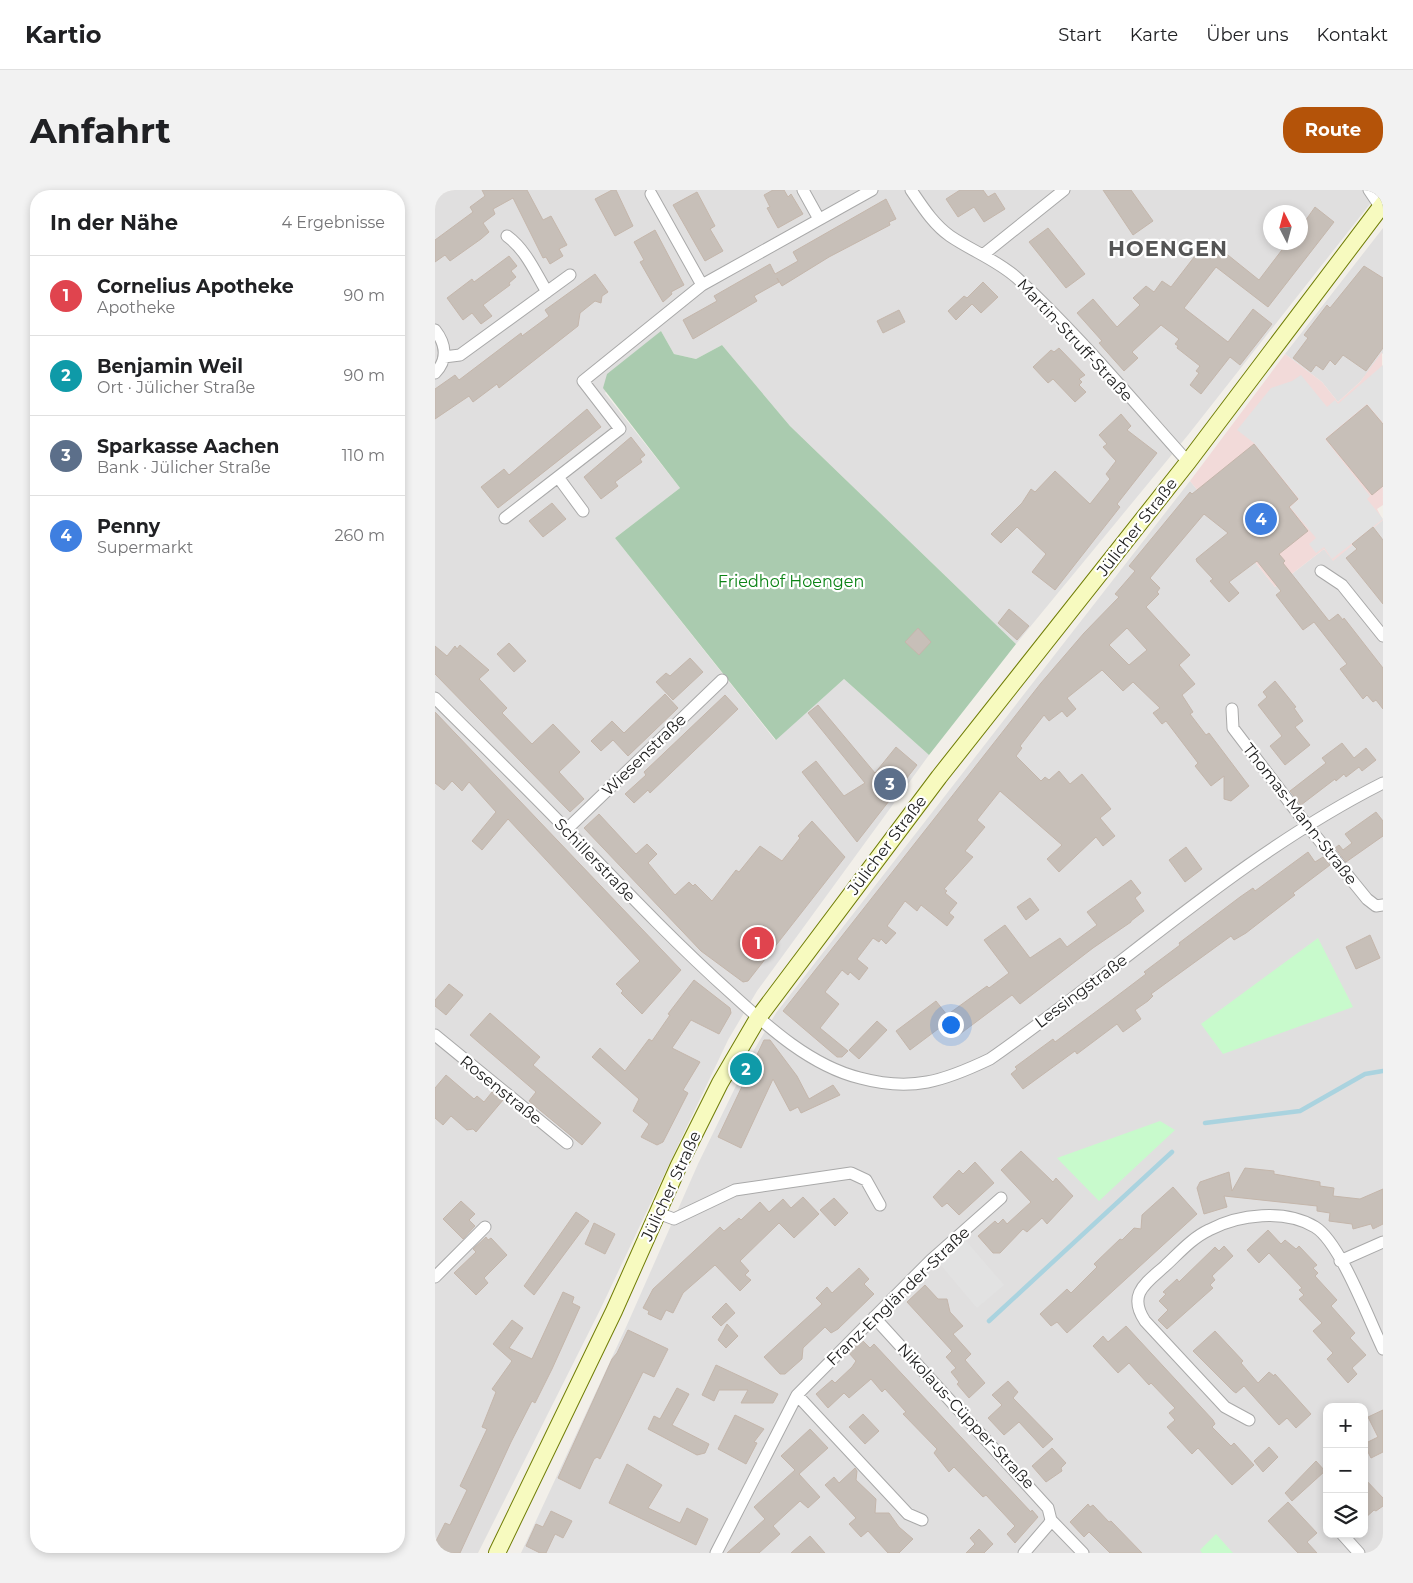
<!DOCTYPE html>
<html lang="de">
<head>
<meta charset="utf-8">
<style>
	body { margin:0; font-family:Montserrat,sans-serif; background:#f2f2f2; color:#202124 }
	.controls { position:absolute; right:15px; bottom:15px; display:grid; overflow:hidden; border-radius:10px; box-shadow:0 2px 8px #0003 }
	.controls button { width:45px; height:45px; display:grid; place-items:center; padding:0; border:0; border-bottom:1px solid #e0e0e0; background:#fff; color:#202124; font:25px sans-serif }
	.compass { position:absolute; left:828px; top:15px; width:45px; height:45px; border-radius:50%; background:#fff; box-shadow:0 2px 8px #0003; rotate:354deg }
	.you { position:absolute; left:515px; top:834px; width:18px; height:18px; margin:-12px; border:4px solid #fff; border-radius:50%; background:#1a73e8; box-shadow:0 0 0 8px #1a73e833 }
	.badge { display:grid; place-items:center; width:32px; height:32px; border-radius:50%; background:#b45309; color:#fff; font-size:16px; font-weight:700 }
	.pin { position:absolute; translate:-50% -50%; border:2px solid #fff; box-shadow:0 1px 5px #0006 }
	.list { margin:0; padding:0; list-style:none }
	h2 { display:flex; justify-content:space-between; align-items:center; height:65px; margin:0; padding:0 20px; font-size:21px }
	h2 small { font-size:16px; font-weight:400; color:#757577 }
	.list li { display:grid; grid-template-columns:32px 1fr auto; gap:15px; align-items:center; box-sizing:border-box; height:80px; padding:0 20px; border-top:1px solid #e0e0e0 }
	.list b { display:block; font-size:19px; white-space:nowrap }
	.list p { margin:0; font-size:16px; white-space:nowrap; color:#757577 }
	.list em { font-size:16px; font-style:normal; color:#757577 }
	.icon { flex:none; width:28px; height:28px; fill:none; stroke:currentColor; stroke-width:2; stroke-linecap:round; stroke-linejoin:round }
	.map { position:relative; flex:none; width:948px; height:1363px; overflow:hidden; border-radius:20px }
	header { display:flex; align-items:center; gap:30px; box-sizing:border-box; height:70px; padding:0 25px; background:#fff; border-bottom:1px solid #e0e0e0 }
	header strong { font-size:24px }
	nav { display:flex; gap:28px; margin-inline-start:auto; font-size:18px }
	.intro { display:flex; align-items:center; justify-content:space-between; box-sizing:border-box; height:120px; padding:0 30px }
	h1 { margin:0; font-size:35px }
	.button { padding:12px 22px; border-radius:20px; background:#b45309; color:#fff; font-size:18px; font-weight:700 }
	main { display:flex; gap:30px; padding:0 30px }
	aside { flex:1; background:#fff; border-radius:20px; box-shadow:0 2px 8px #0003 }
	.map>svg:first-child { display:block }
	.residential { fill:#e0dfdf; fill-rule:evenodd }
	.commercial { fill:#f2dad9 }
	.cemetery { fill:#aacbaf }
	.park { fill:#c8facc }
	.parking { fill:#e2e2e2 }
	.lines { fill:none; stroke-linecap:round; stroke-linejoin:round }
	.stream { stroke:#aad3df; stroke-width:4.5 }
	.building { fill:#c7bfb8; stroke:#c4b6ab; fill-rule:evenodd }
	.street-casing { stroke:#a9a9a9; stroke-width:13 }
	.secondary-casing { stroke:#707d05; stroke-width:18 }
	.street { stroke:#fff; stroke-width:11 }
	.secondary { stroke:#f7fabf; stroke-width:16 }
	.labels { text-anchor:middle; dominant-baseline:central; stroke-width:4.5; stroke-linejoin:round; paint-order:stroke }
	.street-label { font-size:16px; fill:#222; stroke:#fff }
	.park-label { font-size:16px; fill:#0c8416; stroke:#fff }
	.district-label { font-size:21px; font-weight:bold; letter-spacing:1px; fill:#555; stroke:#fff }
</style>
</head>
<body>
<header>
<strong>Kartio</strong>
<nav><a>Start</a><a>Karte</a><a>Über uns</a><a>Kontakt</a></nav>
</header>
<div class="intro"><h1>Anfahrt</h1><a class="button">Route</a></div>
<main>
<aside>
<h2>In der Nähe<small>4 Ergebnisse</small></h2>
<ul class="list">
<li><span class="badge" style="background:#e0444e">1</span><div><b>Cornelius Apotheke</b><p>Apotheke</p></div><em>90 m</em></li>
<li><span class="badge" style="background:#0f9aa8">2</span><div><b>Benjamin Weil</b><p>Ort · Jülicher Straße</p></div><em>90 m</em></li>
<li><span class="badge" style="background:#5c6f8a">3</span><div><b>Sparkasse Aachen</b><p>Bank · Jülicher Straße</p></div><em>110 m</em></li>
<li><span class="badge" style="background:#3f7fe0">4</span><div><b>Penny</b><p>Supermarkt</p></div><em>260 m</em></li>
</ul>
</aside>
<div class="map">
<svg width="948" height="1363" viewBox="0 0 948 1363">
	<rect width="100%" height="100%" fill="#f2efe9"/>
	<path class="residential" d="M0 0H946L753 245 581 454 355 236 287 155 261 169 239 164 226 141 170 203 245 298 180 348 340 550 409 489 494 565 322 801 293 850 165 1120 43 1363H0ZM836 22H866V52H836Z
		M948 38V163L925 192 903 212 887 192 850 164Z
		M755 291 840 397 889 359 898 370 948 330V1363H86L192 1135 263 974 316 865 341 823ZM892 1217H929V1344H892Z"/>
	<path class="commercial" d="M947 162 948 315 942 319 948 330 898 371 889 359 840 397 755 291 850 164 887 192 903 212 925 192Z"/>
	<path class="cemetery" d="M226 141 239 164 261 169 287 155 355 236 581 454 494 565 409 489 341 550 180 348 245 298 168 198 172 184Z"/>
	<path class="park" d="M883 748 918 817 788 864 766 834Z
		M725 931 740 940 664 1011 622 968Z
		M781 1344 798 1363H767L765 1360Z"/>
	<path class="parking" d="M948 175V233L932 214 890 249 935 306 932 309 948 329 897 369 889 357 881 363 874 354 881 348 855 317 864 309 819 253 802 240 836 198 857 191 866 185 892 217 900 210 903 214Z
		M525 1044 569 1095 542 1118 499 1067Z"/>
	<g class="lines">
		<path class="stream" d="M770 933 865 921 930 884 948 881
			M554 1131 737 962"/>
	</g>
	<path class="building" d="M47 0H92L108 30 116 26 132 55 124 59 128 66 115 74 111 67 108 68 78 8 58 19 60 24 48 33 54 42 46 49 15 71 10 65 0 72V50L38 22 35 17 50 6Z
		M177 0H181L198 36 180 46 160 9Z
		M338 0H349L353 7 356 4 368 24 343 38 332 18 335 17 329 5Z
		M525 0H548L553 7 560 3 570 19 549 32 539 17 523 27 511 9Z
		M668 0H696L718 31 698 45Z
		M262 2 280 36 275 39 288 61 270 71 238 15Z
		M451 9 461 29 454 32 455 35 394 67 347 96 342 88 344 92 319 106 322 111 258 149 248 130 282 111 279 106 335 74 340 84 363 71 358 62Z
		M880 17 899 32 833 117 781 77 749 118 793 152 818 119 837 134 805 175 795 167 766 204 755 195 764 183 761 181 765 176 742 158 743 156 740 154 744 149 726 135 697 162 703 168 689 181 664 153 667 151 642 123 658 109 682 137 705 115 698 108 711 96 719 102 727 91 736 97 773 49 824 90 853 52H866V37Z
		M613 38 650 84 631 98 594 52Z
		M220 40 249 95 236 102 237 104 228 112 205 72 209 70 199 52Z
		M74 66 82 76 76 81 81 87 74 93 75 95 48 115 57 126 46 134 37 123 28 130 12 108 37 89 39 92Z
		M929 76 948 88V158L931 181 908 165 900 175 895 170 888 180 881 175 876 182 858 168 873 148 869 145 892 115 895 118Z
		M160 84 173 102 167 106 166 113 160 111 145 123 143 136 64 198 62 194 38 212 34 206 0 229V199L20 185 24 190 86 143 87 146 114 126 110 120Z
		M548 92 563 107 546 123 537 114 521 130 513 121 529 106 532 108Z
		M464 120 470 132 448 143 442 131Z
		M624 158 650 185 644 189 647 192 644 195 651 202 640 212 618 189 613 193 598 177 616 160 619 162Z
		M932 215 948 234V296L937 305 891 249Z
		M152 219 166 237 63 318 46 297 69 279 74 285Z
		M686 224 696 236 692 240 722 263 682 314 685 317 620 400 597 382 611 364 582 337 566 353 556 344 587 313 596 299 600 302 620 281 655 314 675 289 671 284 681 271 668 257 672 254 664 245Z
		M196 247 210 265 205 269 207 272 180 292 183 296 166 309 149 287Z
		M819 254 863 309 854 317 873 341 844 364 850 371 848 373 894 431 903 424 908 430 909 428 948 478V519L941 510 938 512 932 505 928 509 905 479 912 474 879 432 868 440 841 405 846 401 822 371 794 392 804 403 794 412 775 391 778 389 762 372 761 369 793 343 769 324 715 388 725 398 722 402 724 404 711 417 755 465 744 475 760 494 747 505 758 522 755 524 771 545 774 543 814 596 796 611 789 609V586L776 596 760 576 763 573 731 531 727 534 718 523 725 518 698 492 688 501 667 480 632 508 641 519 632 527 627 521 614 531 609 525 585 556 587 558 581 566 606 591 610 587 614 590 624 581 635 594 647 584 676 619 665 628 680 646 668 656 661 647 624 682 612 669 627 655 565 601 542 630 550 637 530 661 538 667 509 699 512 701 510 703 522 713 514 723 519 727 512 736 486 715 482 721 470 711 452 736 461 743 451 754 446 749 444 752 438 748 422 769 433 778 424 790 415 782 413 785 407 780 390 802 404 814 385 838 413 861 407 867H402L348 821 606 493 649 443 684 407 680 404 700 381 694 376 755 302 757 304ZM692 438 712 460 694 475 674 455Z
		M117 313 131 329 108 347 94 331Z
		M938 337 948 350V414L911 368 922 359 917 354Z
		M574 419 594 436 582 450 563 433Z
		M483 438 496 452 484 465 470 452Z
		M74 453 91 471 79 482 62 464Z
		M25 455 54 480 44 489 72 518 67 523 97 554 118 534 145 562 124 582 149 609 135 622 0 484V456L12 466 20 456 22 459Z
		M255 468 268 482 238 510 221 492 231 483 235 486Z
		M840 491 861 517 859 518 868 531 860 537 875 555 850 575 835 556 847 546 823 515 832 507 828 502Z
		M230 504 243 518 193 566 178 550 166 561 156 551 177 531 189 543Z
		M290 505 303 519 215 603 213 600 199 613 190 604 211 585 209 582Z
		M383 515 440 583 461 557 482 575 422 652 367 582 381 571 409 606 430 593 373 523Z
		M0 522 246 780 207 824 186 803 188 801 181 794 205 771 73 629 47 660 37 651 61 622 34 592 27 601 17 591 9 600 0 593Z
		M907 553 919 568 931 558 941 570 927 581 924 577 911 587 909 584 901 591 900 589 866 615 855 601 891 573 887 568Z
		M941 622 948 631V646L911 672 900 658 904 655 908 660 917 653 910 644Z
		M164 624 201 664 212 654 222 664 213 673 240 705 254 692 258 696 260 694 277 711 301 680 304 682 325 656 347 671 365 648 363 646 377 631 410 667 313 791 308 792 266 761 149 638Z
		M751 657 767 679 750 692 734 670Z
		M873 662 880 672 888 667 895 675 858 703 860 705 811 743 799 750 796 746 716 804 718 806 713 811 700 820 706 829 688 842 682 834 642 864 640 861 588 899 576 884 582 879 580 877 618 849 620 852 674 812 711 784 709 782 745 755 744 753 805 707 818 698 820 701Z
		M696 690 706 703 700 708 709 721 696 731V732L658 758 585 814 577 805 525 844 515 830 475 860 461 841 501 811 512 825 552 796 554 798 574 783 549 750 570 735 595 768 625 748 632 757 662 735 652 722Z
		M595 708 604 720 591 730 582 717Z
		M935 745 945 768 921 779 911 757Z
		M259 790 295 818 296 823 284 844 256 830 237 858 265 872 248 900 253 903 228 952 222 955 206 947 214 934 198 921 204 909 157 867 165 858 190 881 214 849 217 851 235 825 233 824Z
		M14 794 28 805 11 825 0 816V810Z
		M55 823 105 867 98 875 166 933 147 955 94 911 101 902 35 845Z
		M442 831 452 840 424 869 414 860Z
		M329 850H335L362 886 374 909 398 895 405 905 366 923 363 917 355 921 338 889 306 958 283 947Z
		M11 885 39 909 42 906 49 912 57 902 68 910 41 942 38 939 32 940 16 926 8 935 0 928V898Z
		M586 961 618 992 621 988 638 1006 612 1034 607 1028 592 1042 588 1039 565 1063H558L543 1046 560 1031 563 1034 568 1029 572 1034 596 1012 566 980Z
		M540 972 559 993 524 1025 512 1013 507 1017 498 1007 524 980 528 984Z
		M810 978 839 981V984L885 992V996L899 998 898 1006 925 1009 948 999V1034L938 1039 936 1034 918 1039 917 1034 894 1031 895 1023 882 1021V1016L789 1006 792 1017 769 1024 762 998 765 992 794 982 797 1001Z
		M738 997 762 1024 632 1143 622 1132 616 1136 605 1124 632 1099 636 1103 662 1077 659 1074 685 1049 687 1050 699 1038 706 1039 707 1025Z
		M368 1007 384 1024 359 1048 344 1033 305 1071 314 1081 310 1085 316 1090 305 1101 280 1075 248 1103 238 1123 231 1120 226 1130 213 1124 214 1121 208 1118 218 1099 285 1037 289 1041 304 1028 306 1030 325 1012 334 1022 348 1009 356 1018Z
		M399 1008 413 1023 400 1036 385 1020Z
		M26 1011 40 1024 34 1030 40 1036 28 1049 8 1029Z
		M141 1022 154 1031 99 1105 89 1096Z
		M159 1033 180 1044 170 1064 150 1054Z
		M833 1040 846 1054 850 1050 861 1059 864 1056 882 1075 878 1078 883 1083 880 1086 902 1110 896 1116 920 1143 915 1148 931 1165 917 1178 922 1184 913 1193 892 1169 898 1163 878 1141 887 1133 864 1109 869 1105 864 1100 867 1098 834 1063 824 1073 812 1060Z
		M51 1047 53 1050 56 1048 72 1065 49 1088 53 1093 41 1105 19 1083 41 1062 38 1059Z
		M789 1056 798 1066 777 1086 780 1090 775 1095 778 1098 732 1139 723 1130 733 1120 724 1111 731 1104 728 1102 742 1089 744 1092 780 1057 784 1061Z
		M424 1078 434 1089 429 1094 439 1104 403 1139 396 1143 390 1137 368 1158 367 1169 350 1184H345L329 1167 387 1114 381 1108 392 1097 397 1103Z
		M490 1095 503 1109H512L515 1122 528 1136 518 1144 536 1164 530 1170 550 1193 534 1208 522 1194 524 1192 516 1182 521 1178 511 1167 517 1161 472 1112Z
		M128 1102 139 1107 137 1113 145 1117 117 1179 100 1213 97 1211 76 1252 25 1363H0V1353L10 1333 15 1335 32 1300 25 1296 52 1239 47 1237 61 1202 57 1199 77 1171 58 1154 77 1130 88 1138 74 1158 97 1169Z
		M291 1113 300 1123 286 1136 277 1127Z
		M292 1134 303 1146 291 1158 283 1150Z
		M691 1136 778 1230 780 1234 777 1237 796 1256 799 1253 819 1275 797 1295 763 1258 757 1264 732 1237 740 1230 734 1223 740 1218 716 1193 714 1195 694 1173 683 1183 658 1156 668 1146 673 1152Z
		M193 1140 233 1159 219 1187 208 1182 165 1269 162 1267 159 1269 145 1299 123 1288 177 1169 182 1163Z
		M780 1141 808 1171 806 1173 823 1193 834 1182 839 1186 840 1184 876 1224 861 1238 852 1228 844 1235 809 1196 801 1203 798 1201 758 1161Z
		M427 1150 435 1158 439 1154 596 1322 597 1320 603 1327 580 1353 572 1344 580 1336 551 1305 548 1307 519 1277 514 1282 499 1263 502 1259 468 1224 471 1222 450 1199 447 1202 436 1189 414 1208 409 1203 393 1218 381 1204 397 1190 400 1193 417 1177 421 1171 414 1163Z
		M281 1175 343 1204 338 1213H306L313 1200H284L279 1211 267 1205Z
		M573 1191 583 1202 578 1208 618 1249 608 1258 584 1232 569 1245 553 1228 567 1215 557 1205Z
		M242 1198 254 1204 237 1235 274 1254 270 1263 262 1265 213 1239 219 1226 225 1229Z
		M948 1220V1262L936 1268 929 1254 943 1247 933 1227Z
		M428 1224 444 1241 430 1254 414 1237Z
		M300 1225 329 1239 319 1252 322 1253 311 1274 283 1259Z
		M375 1239 393 1258 364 1284 385 1307 373 1318 365 1311 338 1336 345 1344 324 1363H292L330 1329 319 1317 360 1280 346 1266Z
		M834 1257 843 1267 828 1282 819 1271Z
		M617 1258 631 1273 626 1278 627 1281 611 1292 597 1276Z
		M881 1271 890 1281 857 1311 850 1303Z
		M192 1274 227 1295 213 1318 245 1333 252 1318 273 1329 261 1355 174 1313Z
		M420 1278 422 1281 421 1290 441 1309 440 1323H454L464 1337 478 1349 464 1363H453L433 1341 426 1347 414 1334 421 1328 390 1295 399 1287 404 1293Z
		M929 1288 948 1308V1316L941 1321 939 1320 929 1329Z
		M853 1312 882 1343 872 1352 882 1363H863L833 1331Z
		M653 1314 655 1317 658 1315 674 1332 676 1331 707 1363H675L654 1342 649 1347 635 1332Z
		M116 1321 137 1331 128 1348 120 1344 111 1363H105L91 1356 101 1334 108 1337Z
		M544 1339 558 1354 549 1363H531L540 1354 535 1348Z
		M375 1346 390 1363H356Z"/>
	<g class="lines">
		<g class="street-casing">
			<path id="street" d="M368 0 384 29
				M476 0C487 16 498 34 515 46 537 61 562 70 582 88 644 145 697 210 753 272
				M934 0 946 18
				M216 4 267 95
				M72 46C91 60 100 82 112 102
				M549 64 629 0
				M0 140C11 154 13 170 0 183
				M9 167 25 165 135 85
				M123 287 185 239 148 191 267 95 437 0
				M70 328 123 287 148 321
				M886 381 907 395 948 446
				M0 508C44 552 90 596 133 641 187 697 239 752 297 804 333 837 376 876 425 888 477 902 509 891 555 869 687 777 805 665 948 593
				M797 519 798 538 871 634 932 709 941 716 948 715
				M131 640 287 490
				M0 845 132 953
				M223 1023 239 1029 300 1000 416 983 431 990 445 1015
				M905 1071 948 1052
				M0 1087 50 1037
				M439 1127 613 1318 616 1330 614 1334 589 1363
				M362 1205 473 1324 487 1330
				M814 1230 790 1217 710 1131C692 1104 711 1093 730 1076 744 1063 757 1048 774 1040 804 1024 850 1019 880 1037 905 1052 934 1130 948 1159
				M616 1330 648 1363
				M907 1344 924 1363
				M281 1363 362 1205 496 1070 566 1008"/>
		</g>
		<g class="secondary-casing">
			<path id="secondary" d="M62 1363 179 1121 244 975 285 893 323 828 504 587 753 272 948 14"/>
		</g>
		<use href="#street" class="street"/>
		<use href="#secondary" class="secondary"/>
	</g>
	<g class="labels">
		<g class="street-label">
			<text transform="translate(640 150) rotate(47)">Martin-Struff-Straße</text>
			<text transform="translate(702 337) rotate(-52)">Jülicher Straße</text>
			<text transform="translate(209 565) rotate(-44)">Wiesenstraße</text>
			<text transform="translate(865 624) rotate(52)">Thomas-Mann-Straße</text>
			<text transform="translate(452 655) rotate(-53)">Jülicher Straße</text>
			<text transform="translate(160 670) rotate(46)">Schillerstraße</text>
			<text transform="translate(646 801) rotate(-37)">Lessingstraße</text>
			<text transform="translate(66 900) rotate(39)">Rosenstraße</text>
			<text transform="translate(236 996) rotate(-65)">Jülicher Straße</text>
			<text transform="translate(463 1106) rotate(-44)">Franz-Engländer-Straße</text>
			<text transform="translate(531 1226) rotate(47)">Nikolaus-Cüpper-Straße</text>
		</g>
		<g class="park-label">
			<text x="356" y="391">Friedhof Hoengen</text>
		</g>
		<g class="district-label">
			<text x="733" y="58">HOENGEN</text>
		</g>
	</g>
</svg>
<div class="controls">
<button>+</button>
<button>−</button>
<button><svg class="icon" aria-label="layers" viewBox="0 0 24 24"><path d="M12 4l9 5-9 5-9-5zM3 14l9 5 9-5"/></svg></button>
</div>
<svg class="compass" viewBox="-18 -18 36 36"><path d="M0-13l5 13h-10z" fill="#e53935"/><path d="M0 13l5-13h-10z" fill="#757577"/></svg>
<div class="you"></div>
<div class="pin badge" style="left:323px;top:753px;background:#e0444e">1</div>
<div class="pin badge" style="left:311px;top:879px;background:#0f9aa8">2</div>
<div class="pin badge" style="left:455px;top:594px;background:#5c6f8a">3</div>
<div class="pin badge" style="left:826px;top:329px;background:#3f7fe0">4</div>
</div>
</main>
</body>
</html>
